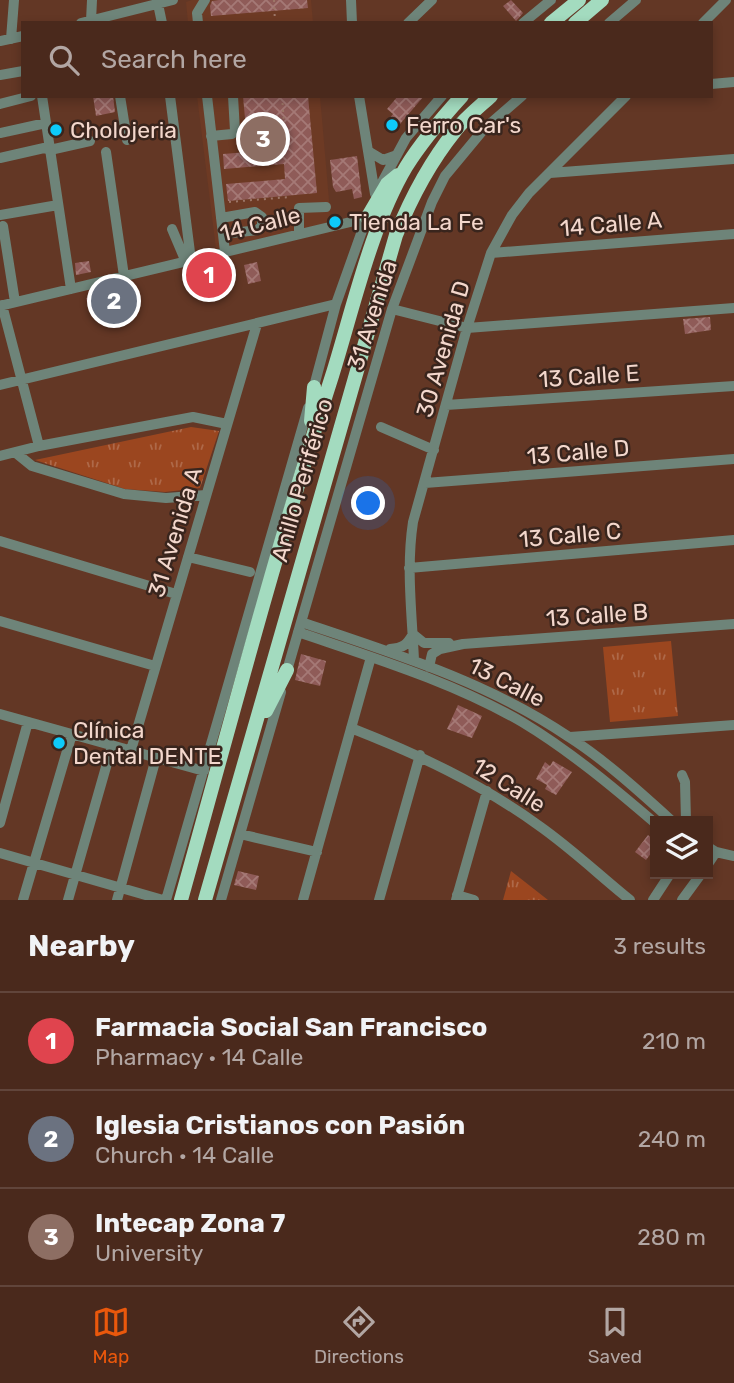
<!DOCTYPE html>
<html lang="en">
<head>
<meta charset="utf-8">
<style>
	body { margin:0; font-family:Rubik,sans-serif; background:#543529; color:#f1f3f6 }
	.controls { position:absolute; right:21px; bottom:21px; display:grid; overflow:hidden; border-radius:0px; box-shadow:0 4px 10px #0003 }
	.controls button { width:63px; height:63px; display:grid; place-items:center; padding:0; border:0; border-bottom:2px solid #61453b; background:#4a291c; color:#f1f3f6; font:35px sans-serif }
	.you { position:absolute; left:369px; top:504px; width:24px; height:24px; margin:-18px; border:5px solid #fff; border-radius:50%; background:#1a73e8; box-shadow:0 0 0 10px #1a73e833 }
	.badge { display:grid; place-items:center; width:46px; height:46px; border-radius:50%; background:#ea580c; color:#fff; font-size:23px; font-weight:700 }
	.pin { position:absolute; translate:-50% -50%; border:4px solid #fff; box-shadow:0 2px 7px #0006 }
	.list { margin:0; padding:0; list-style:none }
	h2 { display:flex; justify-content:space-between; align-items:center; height:91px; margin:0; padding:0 28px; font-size:30px }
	h2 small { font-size:23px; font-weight:400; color:#b2a6a3 }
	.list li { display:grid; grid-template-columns:46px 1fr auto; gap:21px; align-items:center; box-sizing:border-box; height:98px; padding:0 28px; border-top:2px solid #61453b }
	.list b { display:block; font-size:26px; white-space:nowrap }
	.list p { margin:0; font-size:23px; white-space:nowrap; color:#b2a6a3 }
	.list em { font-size:23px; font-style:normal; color:#b2a6a3 }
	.icon { flex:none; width:38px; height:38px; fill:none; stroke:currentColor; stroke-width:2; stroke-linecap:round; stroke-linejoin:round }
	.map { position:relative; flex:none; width:734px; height:900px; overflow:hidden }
	.search { position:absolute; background:#4a291c; box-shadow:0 4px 10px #0003; left:21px; right:21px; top:21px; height:77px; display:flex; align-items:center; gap:18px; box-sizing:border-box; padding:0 24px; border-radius:0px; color:#b2a6a3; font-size:26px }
	.sheet { height:385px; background:#4a291c }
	nav { display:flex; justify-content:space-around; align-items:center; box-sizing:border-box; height:98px; border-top:2px solid #61453b; background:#4a291c; font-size:19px; color:#b2a6a3 }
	nav a { display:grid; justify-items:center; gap:4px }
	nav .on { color:#ea580c }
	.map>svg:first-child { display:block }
	.built { fill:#6d3a24 }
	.park { fill:url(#park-tufts) }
	.building { fill:url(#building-cross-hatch) }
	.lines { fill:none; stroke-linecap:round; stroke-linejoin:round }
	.path { stroke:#9c7667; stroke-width:2; stroke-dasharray:2 5; stroke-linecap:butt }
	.minor { stroke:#6e8479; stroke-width:10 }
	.highway { stroke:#a3dbbf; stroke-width:14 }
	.poi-dot { fill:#0dcafa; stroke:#39251d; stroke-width:2.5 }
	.labels { text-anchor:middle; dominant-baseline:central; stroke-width:5; stroke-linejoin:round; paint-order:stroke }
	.poi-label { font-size:23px; fill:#f3d7cc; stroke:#39251d; text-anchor:start }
	.street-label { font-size:23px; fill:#f3d7cc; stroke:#39251d }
</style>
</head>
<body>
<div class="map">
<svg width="734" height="900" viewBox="0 0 734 900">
	<defs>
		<pattern id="park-tufts" width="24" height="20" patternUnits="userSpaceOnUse" patternTransform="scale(1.75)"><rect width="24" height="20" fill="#9b461f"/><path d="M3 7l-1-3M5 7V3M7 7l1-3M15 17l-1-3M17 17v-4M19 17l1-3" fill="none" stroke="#ae6949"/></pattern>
		<pattern id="building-cross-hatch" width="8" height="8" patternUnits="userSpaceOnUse" patternTransform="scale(1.75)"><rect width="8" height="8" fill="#8f5b58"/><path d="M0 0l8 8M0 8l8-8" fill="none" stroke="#a57976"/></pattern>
	</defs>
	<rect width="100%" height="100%" fill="#633725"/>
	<path class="built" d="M192 0H311L313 23H188L186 2Z
		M197 96H320L331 223 216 249Z"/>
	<path class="park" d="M191 427 219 431 200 488 165 492 125 489 35 460Z
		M671 641 678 716 610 722 603 647Z
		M511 871 548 900H503Z"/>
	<path class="building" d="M219 0H307L308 8 211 16 210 6 212 1Z
		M511 0 523 13 516 21 503 6Z
		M93 96H113L115 112 96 116Z
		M243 96H308L317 193 228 201 226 184 285 179 284 164 224 169 223 154 248 152Z
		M398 96H424L394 131 385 124 393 114 387 109Z
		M357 156 362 197 354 199 352 189 336 192 333 187 330 160Z
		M89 261 91 272 76 275 75 263Z
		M257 262 261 281 248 284 244 265Z
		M216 268 218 279 194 284 192 273Z
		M125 290 130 316 105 321 102 307 89 310 86 298Z
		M710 317 711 330 685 334 683 319Z
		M301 654 326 661 320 686 295 680Z
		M458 705 482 716 472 738 447 729Z
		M553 761 572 772 556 795 545 789 547 785 536 779 545 762 550 766Z
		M648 835 655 841V848L646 860 635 852Z
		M238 871 259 876 256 890 234 885Z"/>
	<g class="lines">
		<path class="path" d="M274 0 275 23
			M282 96 285 136
			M229 202 290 197"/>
		<path class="minor" d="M351 0 352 23
			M158 4 162 23
			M91 21 92 0
			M81 23 173 0
			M198 23 197 13 205 0
			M408 23 432 0
			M523 23 551 0
			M609 23 636 0
			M703 23 726 0
			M11 39 14 0
			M0 41 23 36
			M0 75 23 71
			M711 84 734 82
			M42 96 71 289
			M120 96 127 140
			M170 96 191 260
			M207 96 225 252
			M359 96 375 194
			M0 104 31 96
			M0 133 46 123
			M211 136 232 134 235 131 233 96
			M368 151 383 160 397 155
			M106 152 124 276
			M0 158 44 148 50 150 90 141
			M550 173 734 159
			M379 188 406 138 442 96
			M0 215 58 205
			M221 218 255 212 262 217V225L258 230 223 234
			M3 226 15 302
			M172 229 186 262
			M299 234V208L326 207
			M491 253 734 234
			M2 305 39 446
			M0 306 367 218
			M392 309 467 328 734 308
			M0 385 336 304
			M313 390 336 304 368 214
			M446 405 734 386
			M381 427 434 450
			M16 453 32 466 124 494 166 498 206 495
			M0 456 39 446 193 417 227 424
			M425 483 734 459
			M0 541 176 594
			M188 557 250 572
			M409 568 734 540
			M0 621 155 666
			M301 622C393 653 488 682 569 737 605 760 641 793 672 821
			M298 632C374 658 453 682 522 722 570 751 613 787 655 823
			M390 649C403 648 407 645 413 634L424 643H449
			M414 660C412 614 406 568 413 522L467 328 491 253 512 215 529 193 626 96
			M429 667 432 654 440 649 463 644 734 624
			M286 674 392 309 432 202 445 176 484 129 522 96
			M0 714 204 771
			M351 728C417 754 480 783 538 825 571 848 599 875 630 900
			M570 737 734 725
			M131 750 257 324
			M682 775 685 782 686 821
			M0 823 28 722
			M240 834 317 852
			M708 847 716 852 734 856
			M0 853 163 900
			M708 864 716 852
			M457 895 474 900
			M23 900 72 734
			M68 900 112 746
			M117 900 156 758
			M166 900 308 408
			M221 900 281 692
			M303 900 371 657
			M379 900 420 755
			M456 900 487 791
			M653 900 670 874
			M682 900 701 874"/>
		<path class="highway" d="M551 23 579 0
			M575 23 602 0
			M367 218 387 184 398 175
			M311 421 314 387
			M266 711 287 670
			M181 900C230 725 276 549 332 376 353 309 371 226 406 167 422 141 442 118 462 96
			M205 900 396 235C411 198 430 162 455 131 465 118 479 107 491 96"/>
	</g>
	<g class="poi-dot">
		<circle cx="392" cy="125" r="7"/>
		<circle cx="56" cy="130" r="7"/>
		<circle cx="335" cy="222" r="7"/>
		<circle cx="59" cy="743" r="7"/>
	</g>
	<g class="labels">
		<g class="poi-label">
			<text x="406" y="125">Ferro Car's</text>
			<text x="70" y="130">Cholojeria</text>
			<text x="349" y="222">Tienda La Fe</text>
			<text x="73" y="730">Clínica<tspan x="73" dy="26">Dental DENTE</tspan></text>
		</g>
		<g class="street-label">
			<text transform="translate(260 224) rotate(-14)">14 Calle</text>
			<text transform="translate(611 224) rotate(-5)">14 Calle A</text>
			<text transform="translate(372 315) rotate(-72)">31 Avenida</text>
			<text transform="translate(443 349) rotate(-74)">30 Avenida D</text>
			<text transform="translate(589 376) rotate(-4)">13 Calle E</text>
			<text transform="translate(578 452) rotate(-5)">13 Calle D</text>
			<text transform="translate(302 480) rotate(-74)">Anillo Periférico</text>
			<text transform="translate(175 532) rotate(-73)">31 Avenida A</text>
			<text transform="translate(570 535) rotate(-5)">13 Calle C</text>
			<text transform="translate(597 615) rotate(-4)">13 Calle B</text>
			<text transform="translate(507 682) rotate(27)">13 Calle</text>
			<text transform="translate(509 785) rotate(32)">12 Calle</text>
		</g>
	</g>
</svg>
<div class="controls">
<button><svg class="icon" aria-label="layers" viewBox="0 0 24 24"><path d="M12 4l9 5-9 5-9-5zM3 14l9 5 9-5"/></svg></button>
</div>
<div class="you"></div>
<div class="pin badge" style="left:209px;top:275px;background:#e0444e">1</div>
<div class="pin badge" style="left:114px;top:301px;background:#6b7280">2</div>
<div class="pin badge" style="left:263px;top:139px;background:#8d6e63">3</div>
<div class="search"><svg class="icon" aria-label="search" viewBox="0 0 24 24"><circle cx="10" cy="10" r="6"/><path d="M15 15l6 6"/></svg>Search here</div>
</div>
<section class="sheet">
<h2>Nearby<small>3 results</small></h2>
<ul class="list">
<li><span class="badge" style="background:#e0444e">1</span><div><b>Farmacia Social San Francisco</b><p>Pharmacy · 14 Calle</p></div><em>210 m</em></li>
<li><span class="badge" style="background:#6b7280">2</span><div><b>Iglesia Cristianos con Pasión</b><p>Church · 14 Calle</p></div><em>240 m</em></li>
<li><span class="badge" style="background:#8d6e63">3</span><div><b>Intecap Zona 7</b><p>University</p></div><em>280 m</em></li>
</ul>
</section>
<nav>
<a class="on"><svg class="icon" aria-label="map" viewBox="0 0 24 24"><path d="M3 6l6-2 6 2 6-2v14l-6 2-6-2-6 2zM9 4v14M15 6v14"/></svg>Map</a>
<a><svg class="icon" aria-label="directions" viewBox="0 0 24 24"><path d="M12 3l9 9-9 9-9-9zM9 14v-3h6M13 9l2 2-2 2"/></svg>Directions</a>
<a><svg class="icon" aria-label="saved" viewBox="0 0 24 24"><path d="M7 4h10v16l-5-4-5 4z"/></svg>Saved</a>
</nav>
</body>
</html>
